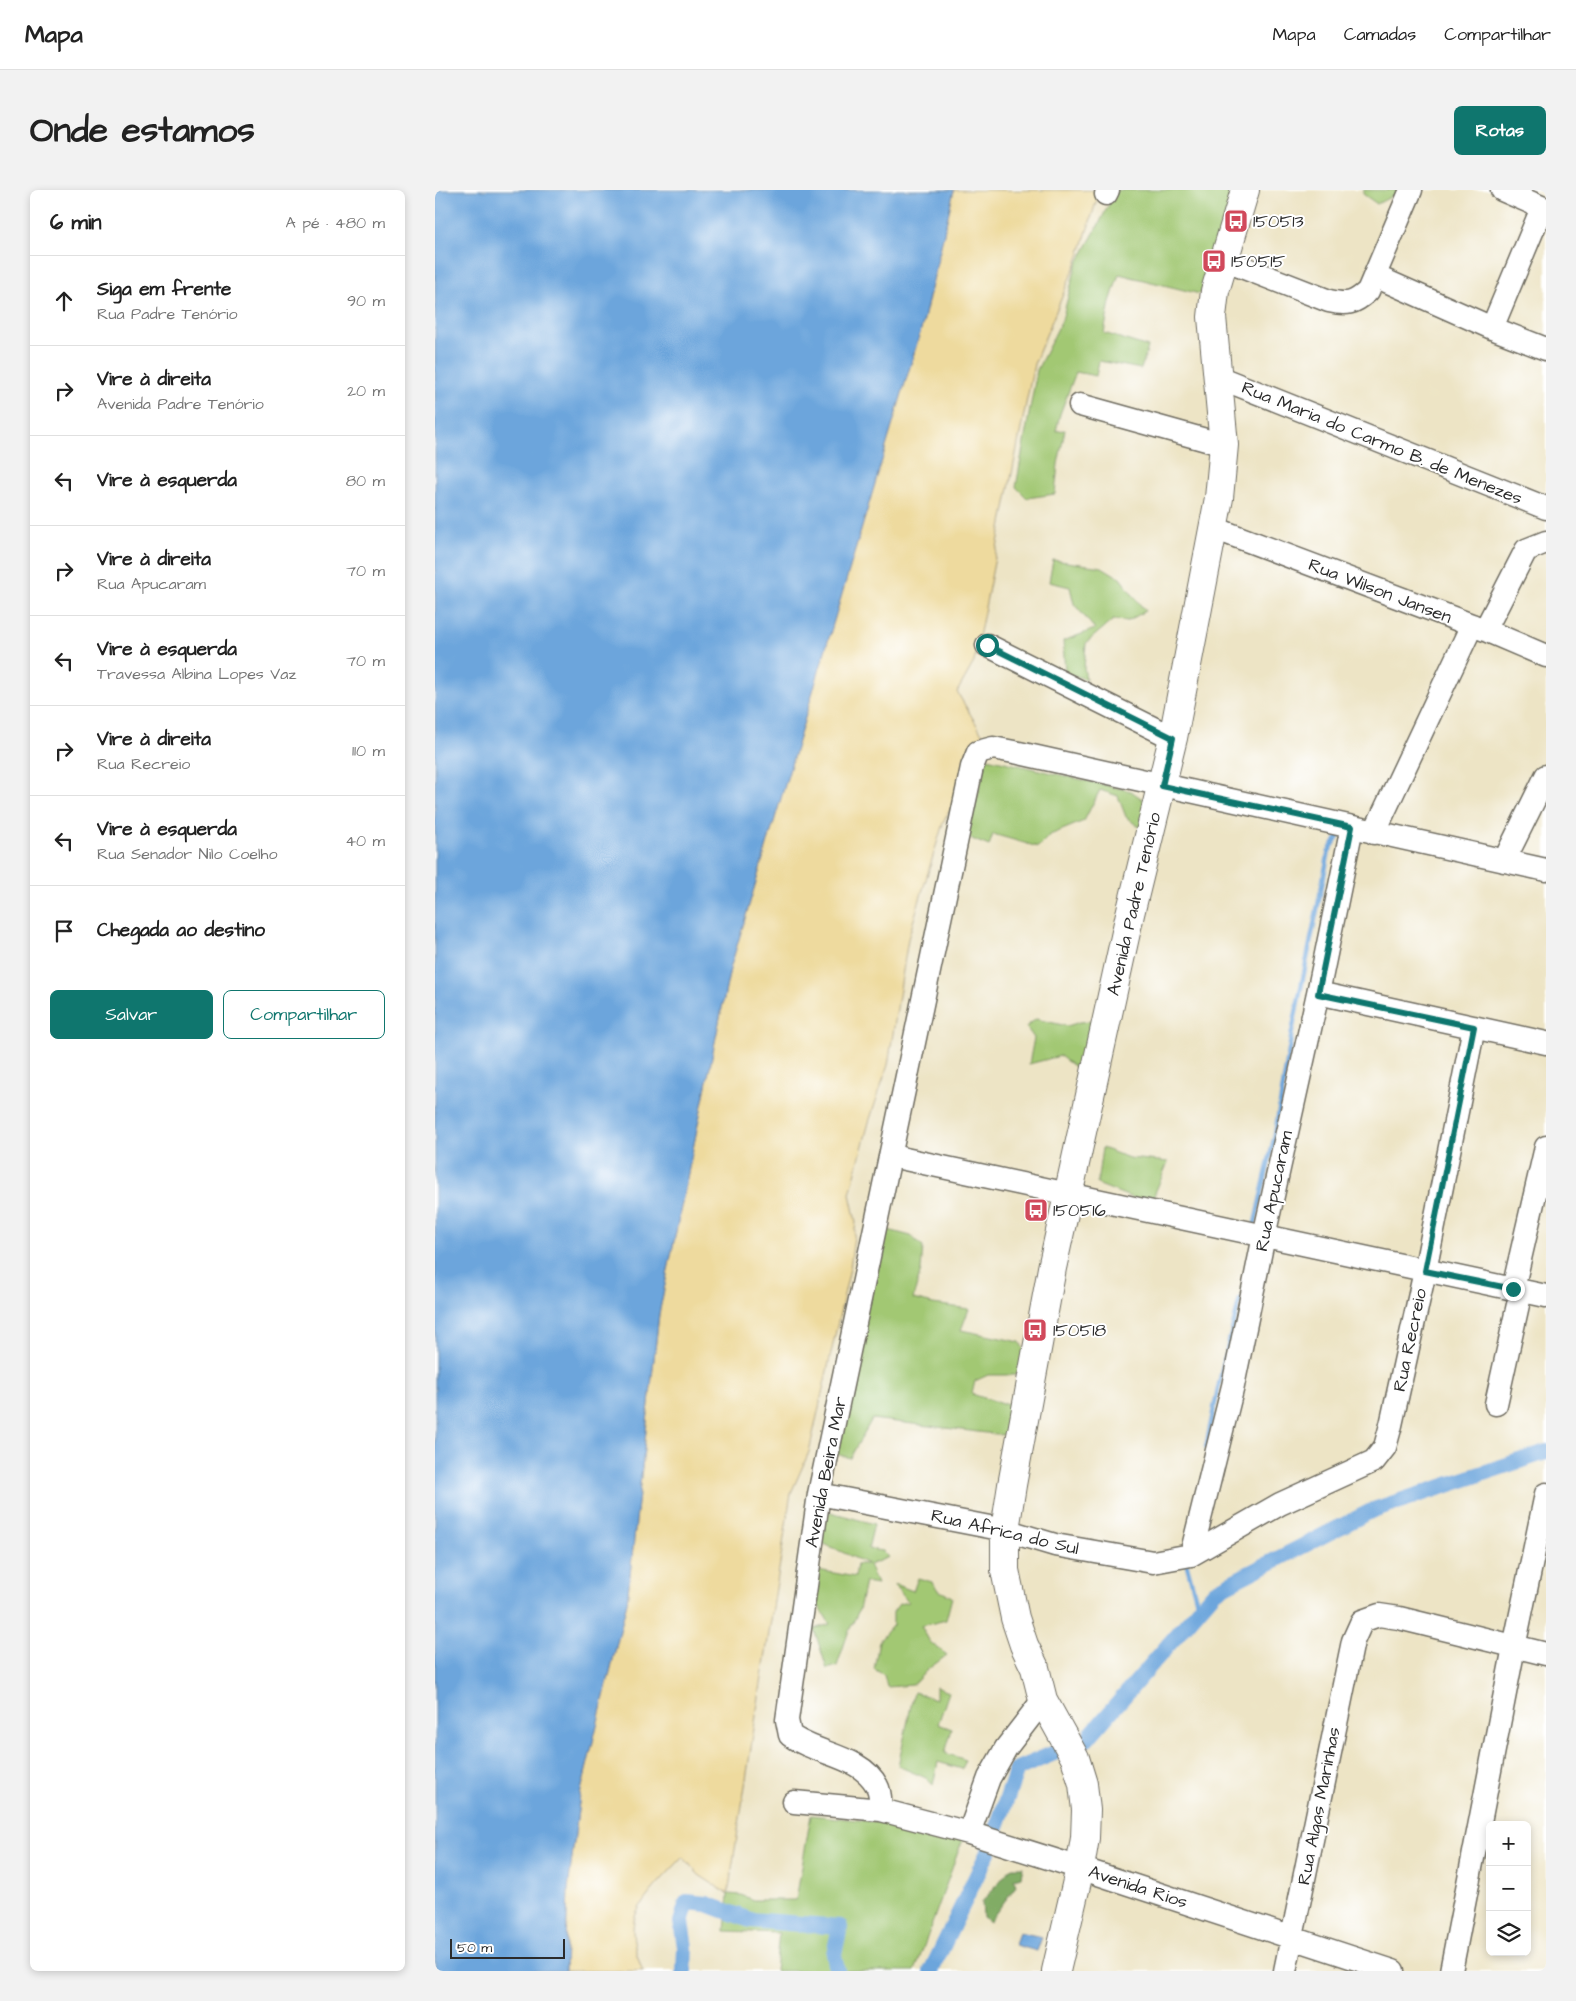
<!DOCTYPE html>
<html lang="pt">
<head>
<meta charset="utf-8">
<style>
	body { margin:0; font-family:"Architects Daughter",sans-serif; background:#f2f2f2; color:#222 }
	.controls { position:absolute; right:15px; bottom:15px; display:grid; overflow:hidden; border-radius:8px; box-shadow:0 2px 8px #0003 }
	.controls button { width:45px; height:45px; display:grid; place-items:center; padding:0; border:0; border-bottom:1px solid #e0e0e0; background:#fff; color:#222; font:25px sans-serif }
	.scale { position:absolute; left:15px; bottom:12px; width:115px; box-sizing:border-box; padding-left:5px; border:2px solid #2b2b2b; border-top:0; font-size:14px; line-height:18px; white-space:nowrap; color:#2b2b2b; -webkit-text-stroke:4px #fff; paint-order:stroke }
	.stop { position:absolute; width:15px; height:15px; margin:-11px; border:4px solid #0f766e; border-radius:50%; background:#fff }
	.stop.end { background:#0f766e; border-color:#fff; box-shadow:0 1px 5px #0008 }
	.list { margin:0; padding:0; list-style:none }
	h2 { display:flex; justify-content:space-between; align-items:center; height:65px; margin:0; padding:0 20px; font-size:21px }
	h2 small { font-size:16px; font-weight:400; color:#767676 }
	.list li { display:grid; grid-template-columns:32px 1fr auto; gap:15px; align-items:center; box-sizing:border-box; height:90px; padding:0 20px; border-top:1px solid #e0e0e0 }
	.list b { display:block; font-size:19px; white-space:nowrap }
	.list p { margin:0; font-size:16px; white-space:nowrap; color:#767676 }
	.list em { font-size:16px; font-style:normal; color:#767676 }
	.actions { display:flex; gap:10px; padding:15px 20px }
	.actions a { flex:1; padding:11px 0; border:1px solid #0f766e; border-radius:8px; text-align:center; font-size:18px; color:#0f766e }
	.actions .main { background:#0f766e; color:#fff }
	.icon { flex:none; width:28px; height:28px; fill:none; stroke:currentColor; stroke-width:2; stroke-linecap:round; stroke-linejoin:round }
	.map { position:relative; flex:none; width:1111px; height:1781px; overflow:hidden; border-radius:8px }
	header { display:flex; align-items:center; gap:30px; box-sizing:border-box; height:70px; padding:0 25px; background:#fff; border-bottom:1px solid #e0e0e0 }
	header strong { font-size:24px }
	nav { display:flex; gap:28px; margin-inline-start:auto; font-size:18px }
	.intro { display:flex; align-items:center; justify-content:space-between; box-sizing:border-box; height:120px; padding:0 30px }
	h1 { margin:0; font-size:35px }
	.button { padding:12px 22px; border-radius:8px; background:#0f766e; color:#fff; font-size:18px; font-weight:700 }
	main { display:flex; gap:30px; padding:0 30px }
	aside { flex:1; background:#fff; border-radius:8px; box-shadow:0 2px 8px #0003 }
	.map>svg:first-child { display:block }
	.green { fill:#a2c873; stroke:#667a4f }
	.forest { fill:#81ac65; stroke:#566c48 }
	.sand { fill:#eeda9e; stroke:#8c8264 }
	.water { fill:#6ca5dc; stroke:#4c6884 }
	.lines { fill:none; stroke-linecap:round; stroke-linejoin:round }
	.stream { stroke:#6ca5dc; stroke-width:4.5 }
	.canal { stroke:#6ca5dc; stroke-width:16 }
	.minor-casing { stroke:#6f6c61; stroke-width:25 }
	.major-casing { stroke:#6f6c61; stroke-width:30 }
	.minor { stroke:#fff; stroke-width:22 }
	.major { stroke:#fff; stroke-width:28 }
	.route { stroke:#0f766e; stroke-width:6 }
	.labels { text-anchor:middle; dominant-baseline:central; stroke-width:4; stroke-linejoin:round; paint-order:stroke }
	.poi-label { font-size:18px; fill:#2b2b2b; stroke:#fff; text-anchor:start }
	.street-label { font-size:18px; fill:#2b2b2b; stroke:#fff }
</style>
</head>
<body>
<header>
<strong>Mapa</strong>
<nav><a>Mapa</a><a>Camadas</a><a>Compartilhar</a></nav>
</header>
<div class="intro"><h1>Onde estamos</h1><a class="button">Rotas</a></div>
<main>
<aside>
<h2>6 min<small>A pé · 480 m</small></h2>
<ul class="list">
<li><svg class="icon" aria-label="ahead" viewBox="0 0 24 24"><path d="M12 20V5M6 11l6-6 6 6"/></svg><div><b>Siga em frente</b><p>Rua Padre Tenório</p></div><em>90 m</em></li>
<li><svg class="icon" aria-label="right" viewBox="0 0 24 24"><path d="M7 20v-9h11M14 6l5 5-5 5"/></svg><div><b>Vire à direita</b><p>Avenida Padre Tenório</p></div><em>20 m</em></li>
<li><svg class="icon" aria-label="left" viewBox="0 0 24 24"><path d="M17 20v-9H6M10 6l-5 5 5 5"/></svg><div><b>Vire à esquerda</b></div><em>80 m</em></li>
<li><svg class="icon" aria-label="right" viewBox="0 0 24 24"><path d="M7 20v-9h11M14 6l5 5-5 5"/></svg><div><b>Vire à direita</b><p>Rua Apucaram</p></div><em>70 m</em></li>
<li><svg class="icon" aria-label="left" viewBox="0 0 24 24"><path d="M17 20v-9H6M10 6l-5 5 5 5"/></svg><div><b>Vire à esquerda</b><p>Travessa Albina Lopes Vaz</p></div><em>70 m</em></li>
<li><svg class="icon" aria-label="right" viewBox="0 0 24 24"><path d="M7 20v-9h11M14 6l5 5-5 5"/></svg><div><b>Vire à direita</b><p>Rua Recreio</p></div><em>110 m</em></li>
<li><svg class="icon" aria-label="left" viewBox="0 0 24 24"><path d="M17 20v-9H6M10 6l-5 5 5 5"/></svg><div><b>Vire à esquerda</b><p>Rua Senador Nilo Coelho</p></div><em>40 m</em></li>
<li><svg class="icon" aria-label="arrive" viewBox="0 0 24 24"><path d="M6 21V4h12l-3 4 3 4H6"/></svg><div><b>Chegada ao destino</b></div></li>
</ul>
<div class="actions"><a class="main">Salvar</a><a>Compartilhar</a></div>
</aside>
<div class="map">
<svg width="1111" height="1781" viewBox="0 0 1111 1781">
	<rect width="100%" height="100%" fill="#fff"/>
	<filter id="ink" filterUnits="userSpaceOnUse"><feTurbulence type="fractalNoise" baseFrequency=".02" numOctaves="2"/><feDisplacementMap in="SourceGraphic" scale="10" xChannelSelector="R" yChannelSelector="G"/><feConvolveMatrix kernelMatrix="1 2 1 2 8 2 1 2 1" color-interpolation-filters="sRGB"/></filter>
	<filter id="wash" filterUnits="userSpaceOnUse"><feTurbulence type="fractalNoise" baseFrequency=".0096" numOctaves="4" result="noise"/><feDisplacementMap in="SourceGraphic" scale="20" xChannelSelector="R" yChannelSelector="G"/><feGaussianBlur stdDeviation="1.12" result="paint"/><feColorMatrix in="noise" values="0 0 0 0 0 0 0 0 0 0 0 0 0 0 0 0 0 1.4 0 .05"/><feComposite in="paint" operator="in"/></filter>
	<g filter="url(#wash)">
		<rect width="100%" height="100%" fill="#ede4c5"/>
		<path class="green" d="M681 0H804L786 63 765 104 684 84 675 112 669 143 713 157 706 179 664 171 661 186 641 182 625 224 621 241 630 240 623 274 620 304 592 308 581 297 602 180 627 130 641 76 665 32Z
			M928 0H969L942 14 928 4Z
			M618 370 667 377 685 388 710 421 693 431 678 430 651 453 649 478 651 489 630 483 628 451 660 439 639 414 635 397 614 392Z
			M552 568 696 601 713 613 709 641 691 627 683 606 665 600 649 631 615 645 603 657 558 644 554 656 532 647Z
			M601 829 632 836 645 832 657 831 650 885 625 866 594 874 599 848 591 837Z
			M667 958 694 968 733 972 715 1015 662 994Z
			M445 1038 476 1046 488 1057 486 1080 478 1109 498 1114 534 1119 526 1140 585 1152 591 1164 581 1185H553L540 1191 537 1204 567 1214 581 1212 576 1246 437 1229 415 1268 401 1264Z
			M392 1321 439 1334 433 1359 448 1361 454 1367 434 1375 442 1394 430 1392 424 1420 413 1443 402 1476 392 1479 379 1439 395 1434 377 1405 383 1380 420 1387 422 1374H433L385 1352Z
			M483 1388 497 1392 503 1400 517 1407 511 1430 486 1436 495 1452 512 1465 492 1480 478 1495 452 1497 449 1485 439 1479 444 1451 458 1435V1422L464 1414 473 1412 459 1394 478 1401Z
			M501 1497 514 1502 503 1534 517 1539 510 1563 531 1570 527 1579 503 1572 498 1595 491 1588 463 1576 479 1502 501 1509Z
			M376 1625 469 1635 528 1648 480 1781H340L344 1743 290 1741 293 1704 306 1705 318 1710H361Z"/>
		<path class="forest" d="M577 1677H588L586 1687 579 1689 581 1696 554 1732 548 1727 547 1712Z"/>
		<path class="sand" d="M519 0H665L644 66 599 174 539 472 522 502 549 547 537 563 524 603 508 633 473 749 453 875 434 932 415 1004 421 1032 415 1078 374 1262 356 1303 293 1704 264 1685 248 1667C233 1683 210 1705 201 1724 194 1742 201 1765 208 1781H130L133 1699 145 1605 192 1412 224 1124 295 779 488 133Z"/>
		<path class="water" d="M0 0H519L488 133 295 779 224 1124 192 1412 145 1605 133 1699 130 1781H0Z
			M584 1742 607 1747 602 1761 580 1755Z"/>
		<g class="lines">
			<path class="stream" d="M819 1037 840 944 857 842 894 661 905 644 908 643
				M771 1257 788 1175 805 1109
				M751 1372 764 1420"/>
			<path class="canal" d="M249 1781 250 1757 246 1732 252 1712 272 1714 315 1730 405 1737 399 1764 402 1781
				M496 1781 554 1660 582 1579 652 1549 780 1401 938 1320 1111 1262"/>
		</g>
	</g>
	<g filter="url(#ink)">
		<g class="lines">
			<g class="minor-casing">
				<path id="minor" d="M1067 0 1111 19
					M671 4 673 0
					M789 70 894 111C912 115 919 114 933 101L976 0
					M940 86 1057 138 1111 159
					M1057 138 1107 18
					M783 187 1111 318
					M645 215 789 255
					M779 338 1050 440 1111 466
					M1050 440 1091 360 1111 352
					M552 455 738 548
					M939 643 1037 435
					M1069 671 1111 586
					M883 803 1111 853
					M456 966 1111 1106
					M1078 1099 1111 957
					M1061 1214 1086 1101
					M384 1304 570 1340 620 1355 718 1372 756 1365 845 1314 939 1271 950 1257 956 1235 990 1081 1039 837
					M756 1365 798 1196 829 1046 883 803 917 637
					M359 1612 446 1620 534 1643 645 1678 958 1781
					M446 1620C445 1613 446 1603 442 1596 426 1565 381 1565 355 1545L352 1530 384 1304 537 577 543 562 558 558 584 563 1111 680
					M534 1643 554 1588 571 1558 608 1510
					M850 1781 918 1451 927 1431 944 1425 964 1428 1111 1464
					M1016 1781 1079 1457 1111 1304"/>
			</g>
			<g class="major-casing">
				<path id="major" d="M621 1781 645 1678 650 1648 651 1620 648 1594 640 1568 608 1510 600 1478 589 1455 580 1428 570 1380V1340L577 1295 617 1078 695 724 738 548 784 308 789 255 777 127 780 101 810 0"/>
			</g>
			<use href="#minor" class="minor"/>
			<use href="#major" class="major"/>
		</g>
	</g>
	<g class="lines" filter="url(#ink)">
		<path class="route" d="M552 455 738 548 727 596 917 637 883 804 1039 837 990 1081 1078 1099"/>
	</g>
	<defs>
		<g id="bus-square" transform="scale(1.25)"><rect x="-9" y="-9" width="18" height="18" rx="4" fill="#d1495b" stroke="#fff"/><path d="M-5-6H5V4H4V6H2V4H-2V6H-4V4H-5ZM-3.5-4V0h7V-4ZM-3.5 1.2v1.5H-2V1.2ZM2 1.2v1.5H3.5V1.2Z" fill="#fff"/></g>
	</defs>
	<g fill-rule="evenodd">
		<use href="#bus-square" x="801" y="31"/>
		<use href="#bus-square" x="779" y="71"/>
		<use href="#bus-square" x="601" y="1020"/>
		<use href="#bus-square" x="600" y="1140"/>
	</g>
	<g class="labels">
		<g class="poi-label">
			<text x="818" y="31">150513</text>
			<text x="796" y="71">150515</text>
			<text x="618" y="1020">150516</text>
			<text x="618" y="1140">150518</text>
		</g>
		<g class="street-label">
			<text transform="translate(947 253) rotate(22)">Rua Maria do Carmo B. de Menezes</text>
			<text transform="translate(945 401) rotate(21)">Rua Wilson Jansen</text>
			<text transform="translate(699 714) rotate(-77)">Avenida Padre Tenório</text>
			<text transform="translate(839 1001) rotate(-78)">Rua Apucaram</text>
			<text transform="translate(975 1150) rotate(-78)">Rua Recreio</text>
			<text transform="translate(391 1282) rotate(-79)">Avenida Beira Mar</text>
			<text transform="translate(570 1342) rotate(13)">Rua Africa do Sul</text>
			<text transform="translate(884 1616) rotate(-79)">Rua Algas Marinhas</text>
			<text transform="translate(703 1697) rotate(18)">Avenida Rios</text>
		</g>
	</g>
</svg>
<div class="controls">
<button>+</button>
<button>−</button>
<button><svg class="icon" aria-label="layers" viewBox="0 0 24 24"><path d="M12 4l9 5-9 5-9-5zM3 14l9 5 9-5"/></svg></button>
</div>
<div class="scale">50 m</div>
<div class="stop" style="left:552px;top:455px"></div>
<div class="stop end" style="left:1078px;top:1099px"></div>
</div>
</main>
</body>
</html>
